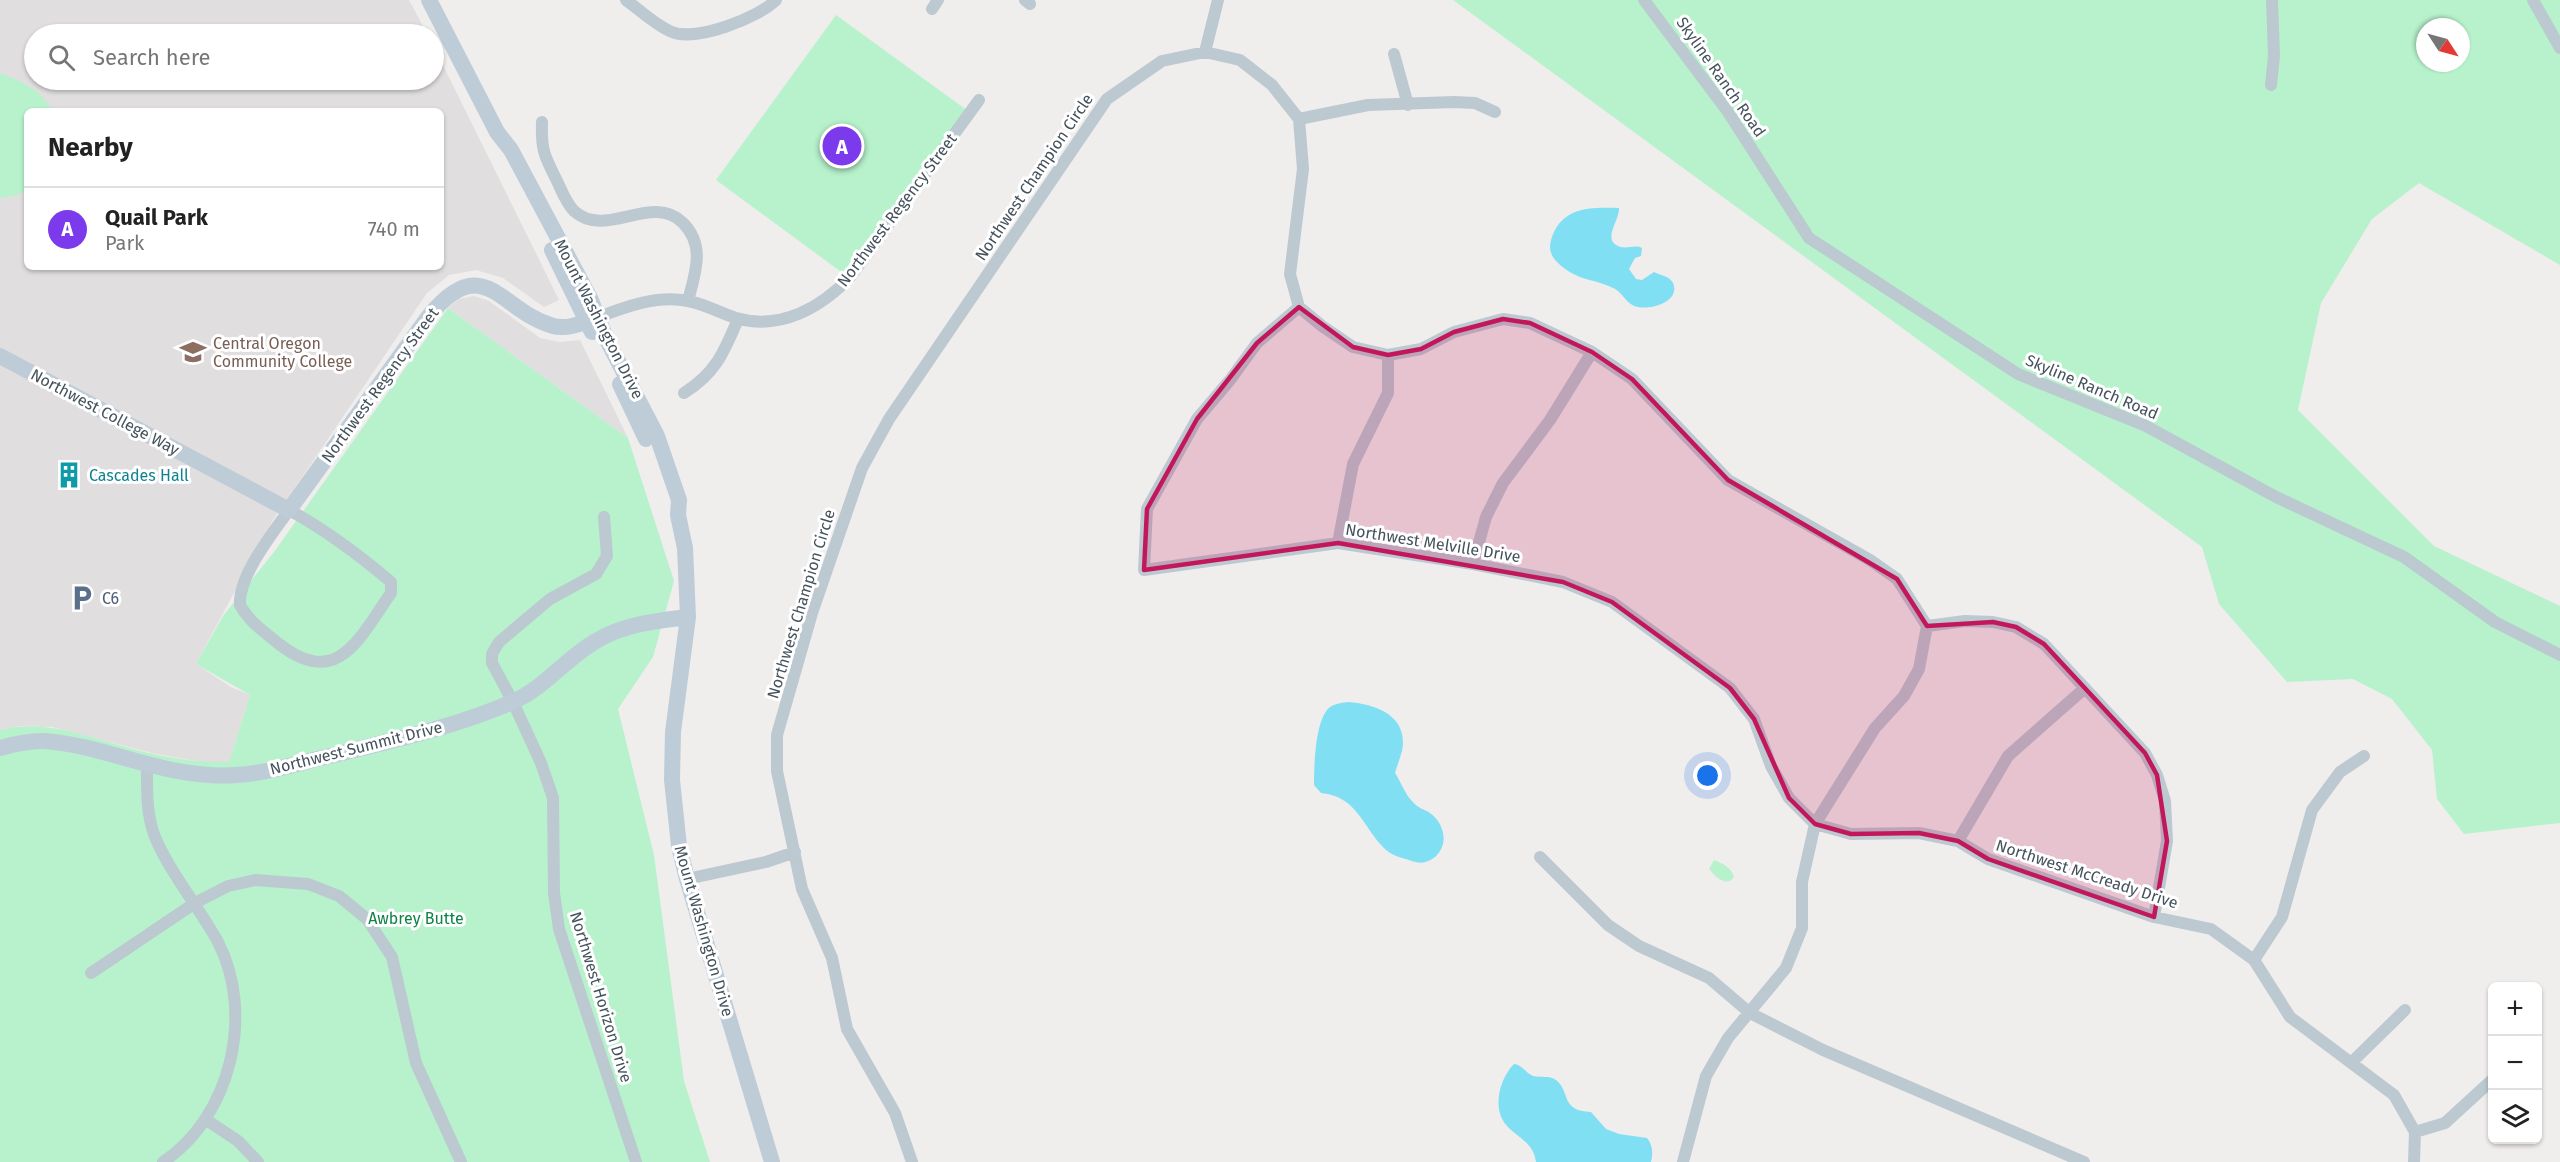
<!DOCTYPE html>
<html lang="en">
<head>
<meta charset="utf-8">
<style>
	body { margin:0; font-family:"Fira Sans",sans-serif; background:#f6f6f6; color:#222 }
	.controls { position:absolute; right:18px; bottom:18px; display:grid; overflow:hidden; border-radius:9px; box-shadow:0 2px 4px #0004 }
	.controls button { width:54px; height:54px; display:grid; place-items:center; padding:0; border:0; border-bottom:2px solid #e0e0e0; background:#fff; color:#222; font:30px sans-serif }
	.compass { position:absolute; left:2416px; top:18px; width:54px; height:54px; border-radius:50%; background:#fff; box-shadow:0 2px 4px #0004; rotate:126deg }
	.you { position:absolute; left:1708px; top:776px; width:21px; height:21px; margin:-15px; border:4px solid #fff; border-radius:50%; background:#1a73e8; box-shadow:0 0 0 9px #1a73e833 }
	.badge { display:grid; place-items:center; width:39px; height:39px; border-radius:50%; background:#7c3aed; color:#fff; font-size:20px; font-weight:700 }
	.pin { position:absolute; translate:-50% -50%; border:3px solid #fff; box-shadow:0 2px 6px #0006 }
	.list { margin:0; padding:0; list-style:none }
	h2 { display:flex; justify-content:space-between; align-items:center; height:78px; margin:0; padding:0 24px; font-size:26px }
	h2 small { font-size:20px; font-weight:400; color:#767676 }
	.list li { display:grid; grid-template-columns:39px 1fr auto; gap:18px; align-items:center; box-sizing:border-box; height:84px; padding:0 24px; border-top:2px solid #e0e0e0 }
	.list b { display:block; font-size:22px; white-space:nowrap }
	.list p { margin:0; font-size:20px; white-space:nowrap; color:#767676 }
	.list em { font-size:20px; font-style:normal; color:#767676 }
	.icon { flex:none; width:33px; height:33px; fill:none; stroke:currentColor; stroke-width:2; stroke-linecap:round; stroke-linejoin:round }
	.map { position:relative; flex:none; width:2560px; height:1162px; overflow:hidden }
	.search { position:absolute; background:#fff; box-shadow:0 2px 4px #0004; left:24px; top:24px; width:420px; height:66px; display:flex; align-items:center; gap:15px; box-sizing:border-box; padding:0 21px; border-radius:33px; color:#767676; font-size:22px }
	.panel { position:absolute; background:#fff; box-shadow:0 2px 4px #0004; left:24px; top:108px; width:420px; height:162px; border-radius:9px }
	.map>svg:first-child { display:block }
	.education { fill:#e1dedf; fill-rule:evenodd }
	.green { fill:#b7f2cc; fill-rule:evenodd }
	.water { fill:#80dff3 }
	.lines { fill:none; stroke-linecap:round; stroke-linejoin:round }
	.street { stroke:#bcc9d1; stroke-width:12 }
	.secondary { stroke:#beccd8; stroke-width:16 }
	.marked { fill:#c2185b; fill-opacity:0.2; stroke:#c2185b; stroke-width:4.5; stroke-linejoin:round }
	.labels { text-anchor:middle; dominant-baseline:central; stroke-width:6; stroke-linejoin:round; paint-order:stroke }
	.street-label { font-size:16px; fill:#44525c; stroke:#fff }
	.education-label { font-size:16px; fill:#785e54; stroke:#fff; text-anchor:start }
	.culture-label { font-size:16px; fill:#0d838f; stroke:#fff; text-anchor:start }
	.service-label { font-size:16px; fill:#4e5e75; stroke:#fff; text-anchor:start }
	.park-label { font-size:16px; fill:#0f8345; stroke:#fff }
</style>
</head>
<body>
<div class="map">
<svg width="2560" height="1162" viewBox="0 0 2560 1162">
	<rect width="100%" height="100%" fill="#f0eded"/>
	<path class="education" d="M0 0H409L427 34H34V80H434V47L559 300 544 307 503 278 476 270 449 275 427 293 273 520 196 664 231 687 250 695 229 762H200L152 753 52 727 19 726 0 730ZM27 111H441V267H27Z
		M474 296 489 301 540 338 560 342 580 340 628 438 448 308 459 299Z"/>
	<path class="green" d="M1453 0H2560V265L2419 183 2372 219 2321 303 2298 410 2434 546 2560 606V823L2464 834 2437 799 2432 750 2392 699 2353 679 2287 682 2219 604 2202 547ZM2425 27H2461V63H2425Z
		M836 15 968 111 848 277 716 180Z
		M0 73C23 82 40 89 53 111H27V190L17 195 0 198Z
		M448 308 628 438 674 581 653 657 618 709 654 855 684 1081 710 1162H0V730C44 719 81 735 123 746 157 756 193 763 229 762L250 695 196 664 223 616 274 552Z
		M1714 860C1722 863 1732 868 1734 877L1730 881C1722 884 1714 875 1709 869Z"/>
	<path class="water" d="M1619 208C1620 220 1602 239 1618 246 1627 250 1634 244 1642 248L1641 256 1635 258 1629 269 1636 279 1642 280 1654 272C1659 275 1670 276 1673 283 1681 302 1650 310 1638 307 1626 305 1623 292 1613 288 1590 277 1577 282 1556 261 1550 254 1549 248 1551 240 1561 207 1589 207 1619 208Z
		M1348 702C1376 704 1409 716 1402 751 1400 758 1397 766 1395 773 1401 782 1405 794 1412 801 1417 808 1424 809 1430 813 1445 824 1449 845 1435 857 1426 864 1420 864 1409 860 1404 858 1397 857 1392 854 1374 844 1364 815 1346 802 1338 796 1330 794 1321 793L1314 785C1314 767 1315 725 1327 710 1332 704 1340 703 1348 702Z
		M1514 1064C1523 1065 1525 1073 1533 1076 1541 1078 1549 1075 1556 1080 1571 1092 1560 1111 1591 1112L1606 1129 1619 1134 1647 1138C1653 1145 1653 1154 1651 1162H1536C1533 1142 1519 1139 1507 1126 1491 1109 1500 1078 1514 1064Z"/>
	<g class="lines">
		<path class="street" d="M626 0C640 10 655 25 672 32 696 42 758 18 776 0
			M1025 0 1030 4
			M1644 0 1728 112 1809 238 2018 374 2146 426 2276 497 2404 557 2495 622 2560 655
			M2533 0 2560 48
			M932 9 938 0
			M1205 52 1218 0
			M1394 54 1408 105
			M2271 85 2274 56 2272 0
			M1299 119 1368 105 1454 102 1475 103 1495 112
			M542 122C541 153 545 156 558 183 562 192 567 204 574 211 606 240 652 192 683 223 706 246 695 273 688 301
			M1299 307 1257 343 1230 380 1197 419 1147 509 1144 570 1338 543 1473 564 1563 582 1612 602 1730 688 1754 719 1771 766 1789 798 1815 824 1851 834 1919 833 1958 841 1988 859 2154 917 2211 929 2254 960 2290 1017 2394 1095 2415 1132 2414 1162
			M599 317C627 306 658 295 688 301 705 304 720 313 736 318 781 331 822 307 851 276L979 100
			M684 393C716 373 724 352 738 319
			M289 510C326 530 359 555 391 582V593C360 637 338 690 279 644 265 632 249 622 240 605 238 576 273 533 289 510Z
			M604 517 607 556 596 574 550 599 499 642 492 654V663L513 702 541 763 553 798 554 893 559 929 636 1162
			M1338 543 1353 464 1388 393V355
			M1473 564 1486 517 1503 483 1550 420 1592 352
			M1927 626 1965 621 1993 622 2016 627 2044 644 2145 753 2157 775 2165 801 2167 841 2154 917
			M147 765C147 790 146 814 155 837 170 873 199 907 218 942 255 1014 231 1117 163 1162
			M1958 841 2008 756 2085 688
			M1540 857 1608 925 1639 946 1709 978 1750 1013 1823 1050 2084 1162
			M687 879 766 862 795 852
			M2254 960 2282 917 2312 810 2340 772 2364 756
			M91 973 195 903 228 886 255 880 308 884 339 896 367 919 392 957 416 1063 461 1162
			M2352 1062 2405 1010
			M205 1119 238 1141 258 1162
			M2415 1132 2445 1123 2492 1080
			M912 1162 895 1113 847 1029 832 958 802 889 777 771V735L812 613 862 468 889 419 1107 99 1162 61 1205 52 1240 60 1272 85 1299 119 1303 169 1290 274 1299 307 1322 326 1353 347 1388 355 1421 349 1454 332 1503 319 1530 323 1592 352 1632 379 1728 480 1870 560 1897 579 1927 626 1919 669 1904 696 1875 728 1815 824 1802 882V928L1786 968 1728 1038 1706 1076 1683 1162"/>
		<path class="secondary" d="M429 0 497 132 511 150 590 298 606 338 657 436 679 500 678 515 685 548 688 617 673 732 672 780 679 846 687 879 772 1162
			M552 250 592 332
			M0 356 289 510 429 316C484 249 500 311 553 326 568 330 585 322 599 317
			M620 384 646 439
			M0 748C14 744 29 740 45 741 109 746 167 780 236 775 269 773 302 762 334 755 394 740 455 727 512 702 545 688 566 658 596 641 624 624 656 621 688 617"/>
	</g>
	<path class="marked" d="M1299 307 1353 347 1388 355 1421 349 1454 332 1503 319 1530 323 1592 352 1632 379 1728 480 1897 579 1927 626 1993 622 2016 627 2044 644 2145 753 2157 775 2167 841 2154 917 1988 859 1958 841 1919 833 1851 834 1815 824 1789 798 1754 719 1730 688 1612 602 1563 582 1338 543 1144 570 1147 509 1197 419 1257 343Z"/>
	<defs>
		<g id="university-bare" transform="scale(2.07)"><path d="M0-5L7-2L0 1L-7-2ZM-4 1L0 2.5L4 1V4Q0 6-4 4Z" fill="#8d6e63" stroke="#fff" stroke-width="2.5" paint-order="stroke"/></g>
		<g id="building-bare" transform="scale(2.07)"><path d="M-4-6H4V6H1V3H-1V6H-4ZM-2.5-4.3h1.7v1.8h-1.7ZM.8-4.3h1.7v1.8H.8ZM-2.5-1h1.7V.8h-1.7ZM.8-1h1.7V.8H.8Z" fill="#0f9aa8" stroke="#fff" stroke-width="2.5" paint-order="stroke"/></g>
		<g id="parking-bare" transform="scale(2.07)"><path d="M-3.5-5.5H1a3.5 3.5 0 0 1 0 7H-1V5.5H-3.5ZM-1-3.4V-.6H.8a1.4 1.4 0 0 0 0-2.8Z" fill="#5c6f8a" stroke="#fff" stroke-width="2.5" paint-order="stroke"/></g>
	</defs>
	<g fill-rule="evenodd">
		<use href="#university-bare" x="193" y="352"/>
		<use href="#building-bare" x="69" y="475"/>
		<use href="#parking-bare" x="82" y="598"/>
	</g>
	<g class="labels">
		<g class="street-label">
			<text transform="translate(1721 77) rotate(55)">Skyline Ranch Road</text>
			<text transform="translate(1034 177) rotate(-56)">Northwest Champion Circle</text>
			<text transform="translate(897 210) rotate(-53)">Northwest Regency Street</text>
			<text transform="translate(599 319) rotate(63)">Mount Washington Drive</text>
			<text transform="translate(380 385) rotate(-54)">Northwest Regency Street</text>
			<text transform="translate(2092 387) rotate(23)">Skyline Ranch Road</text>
			<text transform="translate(105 412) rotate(28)">Northwest College Way</text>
			<text transform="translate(1433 543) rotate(9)">Northwest Melville Drive</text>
			<text transform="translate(801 604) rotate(-73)">Northwest Champion Circle</text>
			<text transform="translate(356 748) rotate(-14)">Northwest Summit Drive</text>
			<text transform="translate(2087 874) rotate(18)">Northwest McCready Drive</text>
			<text transform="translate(704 931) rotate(74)">Mount Washington Drive</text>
			<text transform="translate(601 997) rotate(73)">Northwest Horizon Drive</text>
		</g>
		<g class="education-label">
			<text x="213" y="343">Central Oregon<tspan x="213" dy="18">Community College</tspan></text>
		</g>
		<g class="culture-label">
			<text x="89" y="475">Cascades Hall</text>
		</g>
		<g class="service-label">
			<text x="102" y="598">C6</text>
		</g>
		<g class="park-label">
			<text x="416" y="918">Awbrey Butte</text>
		</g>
	</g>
</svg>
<div class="controls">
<button>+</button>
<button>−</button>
<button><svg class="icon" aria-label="layers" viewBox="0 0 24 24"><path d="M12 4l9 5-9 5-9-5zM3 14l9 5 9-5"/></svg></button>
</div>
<svg class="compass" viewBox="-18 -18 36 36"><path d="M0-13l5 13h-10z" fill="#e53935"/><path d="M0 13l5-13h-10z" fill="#767676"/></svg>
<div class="you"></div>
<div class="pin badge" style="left:842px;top:146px">A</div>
<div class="search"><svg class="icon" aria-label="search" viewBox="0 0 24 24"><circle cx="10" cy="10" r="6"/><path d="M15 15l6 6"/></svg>Search here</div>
<section class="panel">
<h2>Nearby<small></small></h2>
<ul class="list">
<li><span class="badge">A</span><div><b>Quail Park</b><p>Park</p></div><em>740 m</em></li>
</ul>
</section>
</div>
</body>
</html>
